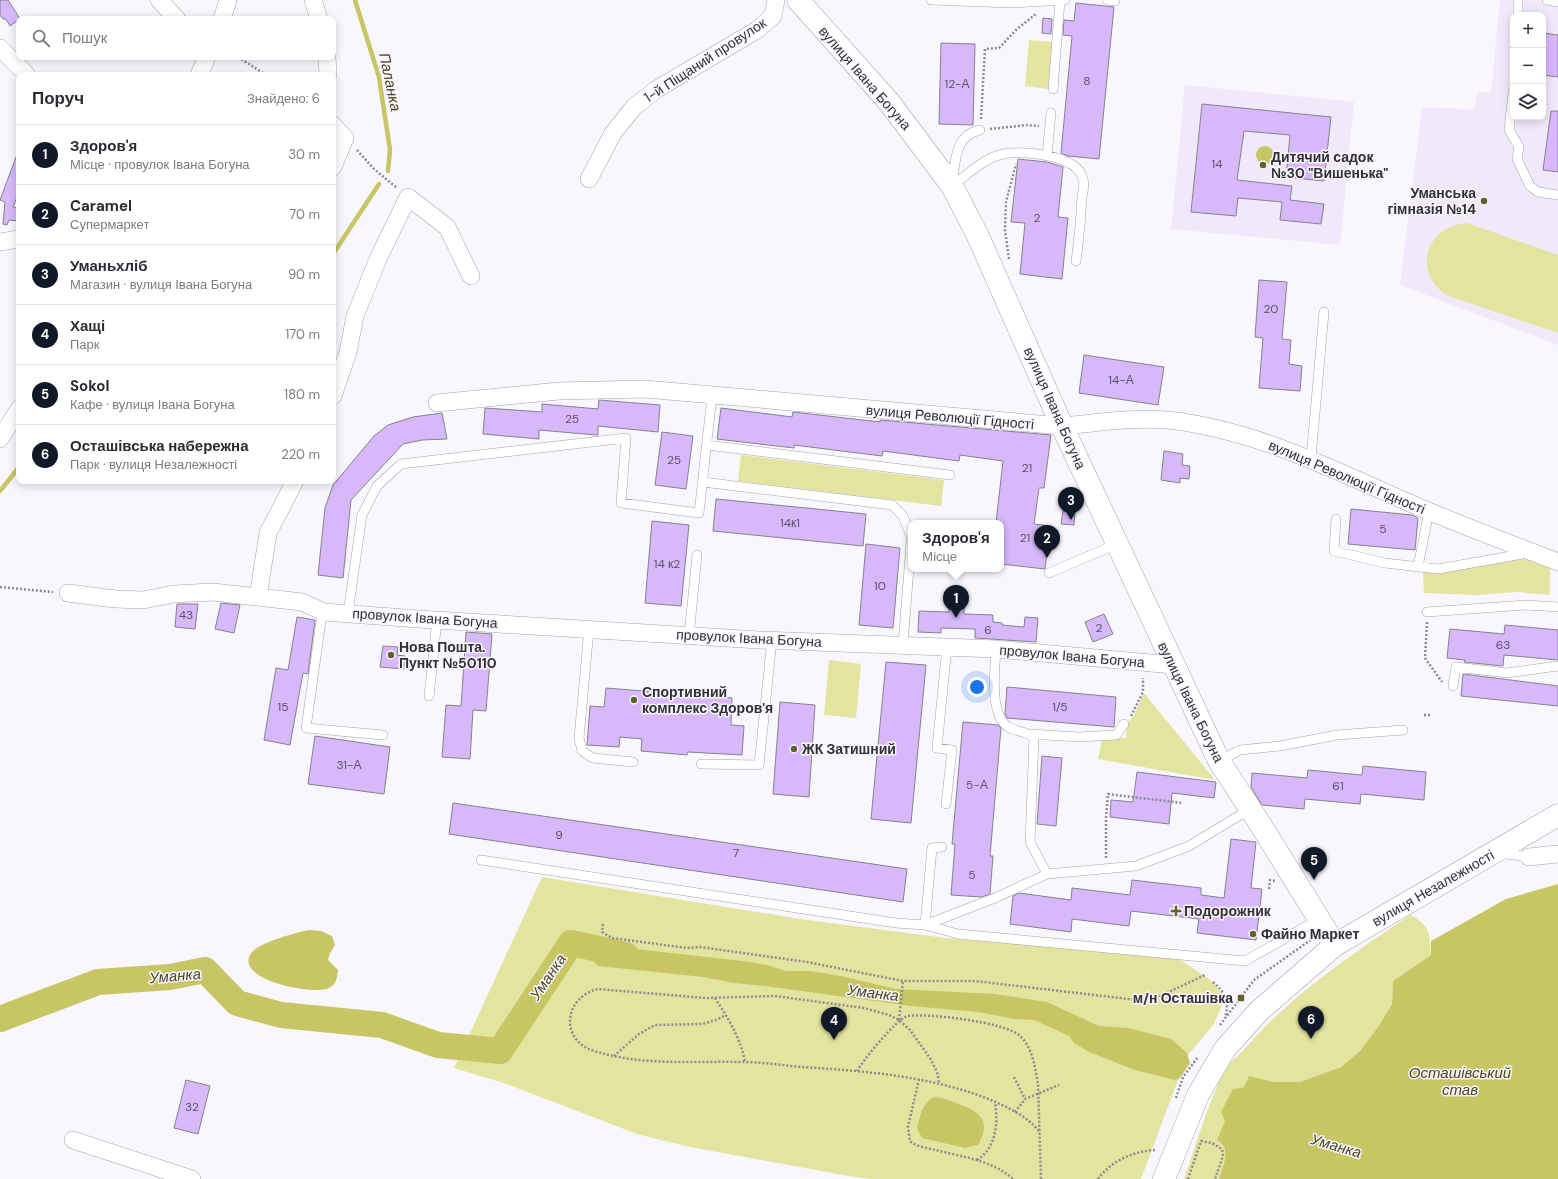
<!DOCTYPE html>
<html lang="uk">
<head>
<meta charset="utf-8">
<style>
	body { margin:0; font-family:"DM Sans",sans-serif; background:#f7f7f7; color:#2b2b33 }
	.controls { position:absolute; right:12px; top:12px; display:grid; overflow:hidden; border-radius:8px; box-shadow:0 2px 10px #0003 }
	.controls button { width:36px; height:36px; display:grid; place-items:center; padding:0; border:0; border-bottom:1px solid #e1e1e2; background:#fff; color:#2b2b33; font:20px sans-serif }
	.you { position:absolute; left:977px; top:687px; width:14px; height:14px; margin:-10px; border:3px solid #fff; border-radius:50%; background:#1a73e8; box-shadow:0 0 0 6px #1a73e833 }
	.badge { display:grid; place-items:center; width:26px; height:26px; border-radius:50%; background:#111827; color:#fff; font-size:13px; font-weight:700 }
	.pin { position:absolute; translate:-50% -33px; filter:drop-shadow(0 1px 2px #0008) }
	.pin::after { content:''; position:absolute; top:21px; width:14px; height:12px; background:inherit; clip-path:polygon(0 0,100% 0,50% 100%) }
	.popup { position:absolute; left:908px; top:520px; width:96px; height:52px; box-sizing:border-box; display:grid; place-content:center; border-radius:8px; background:#fff; filter:drop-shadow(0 1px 3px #0005); font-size:13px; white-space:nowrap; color:#7c7c81 }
	.popup b { font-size:15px; color:#2b2b33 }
	.popup::after { content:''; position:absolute; left:50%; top:100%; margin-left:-8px; border:8px solid transparent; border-top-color:#fff }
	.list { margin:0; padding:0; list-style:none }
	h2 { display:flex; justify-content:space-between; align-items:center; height:52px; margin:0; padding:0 16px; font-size:17px }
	h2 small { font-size:13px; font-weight:400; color:#7c7c81 }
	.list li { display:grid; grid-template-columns:26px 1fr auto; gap:12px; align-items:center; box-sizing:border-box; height:60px; padding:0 16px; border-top:1px solid #e1e1e2 }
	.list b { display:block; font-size:15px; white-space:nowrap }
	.list p { margin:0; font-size:13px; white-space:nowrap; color:#7c7c81 }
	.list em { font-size:13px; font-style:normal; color:#7c7c81 }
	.icon { flex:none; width:22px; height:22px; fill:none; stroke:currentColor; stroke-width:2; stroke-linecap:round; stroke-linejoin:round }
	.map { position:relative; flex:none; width:1558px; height:1179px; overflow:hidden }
	.search { position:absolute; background:#fff; box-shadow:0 2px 10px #0003; left:16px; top:16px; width:320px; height:44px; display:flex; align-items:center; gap:10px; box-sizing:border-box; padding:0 14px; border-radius:8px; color:#7c7c81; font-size:15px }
	.panel { position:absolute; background:#fff; box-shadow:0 2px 10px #0003; left:16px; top:72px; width:320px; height:412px; border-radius:8px }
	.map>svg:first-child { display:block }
	.built { fill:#f0e9fa; fill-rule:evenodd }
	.green { fill:#e4e4a1 }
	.water { fill:#c8c664 }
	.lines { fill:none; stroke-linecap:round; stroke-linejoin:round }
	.stream { stroke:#c8c664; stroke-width:4.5 }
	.river { stroke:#c8c664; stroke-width:26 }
	.building { fill:#d7b8fb; stroke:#85828a }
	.service-casing { stroke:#a6a2ab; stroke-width:10 }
	.minor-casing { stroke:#a6a2ab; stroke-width:18 }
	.secondary-casing { stroke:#a6a2ab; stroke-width:23 }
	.path { stroke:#8c8a8f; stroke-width:2.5; stroke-dasharray:2 2; stroke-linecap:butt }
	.service { stroke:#fff; stroke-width:9 }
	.minor { stroke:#fff; stroke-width:17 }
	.secondary { stroke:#fff; stroke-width:22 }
	.poi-dot { fill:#62612e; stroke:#f9f6fe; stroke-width:1.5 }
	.labels { text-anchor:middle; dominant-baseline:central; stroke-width:3; stroke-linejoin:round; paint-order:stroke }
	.number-label { font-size:12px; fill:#5b5266 }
	.street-label { font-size:14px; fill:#323034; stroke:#f9f6fe }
	.poi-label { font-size:14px; font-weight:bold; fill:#323034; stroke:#f9f6fe; text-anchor:start }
	.water-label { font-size:15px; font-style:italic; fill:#48471e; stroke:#f9f6fe }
</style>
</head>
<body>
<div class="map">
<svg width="1558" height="1179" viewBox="0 0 1558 1179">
	<rect width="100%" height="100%" fill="#f9f6fe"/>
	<path class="built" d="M1500 0H1558V345L1400 285 1422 108 1474 109 1478 92 1491 93ZM1513 15H1543V117H1513Z
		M1185 85 1354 102 1340 245 1171 229Z"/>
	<path class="green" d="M1029 40 1053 42 1048 89 1025 86Z
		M1467 223 1558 255V333L1446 295C1412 271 1426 226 1467 223Z
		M741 455 944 480 941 506 738 481Z
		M1522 557 1550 567V595L1517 592 1477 595 1424 593 1423 571Z
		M829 660 861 664 856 718 824 715Z
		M1144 693 1215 780 1098 759 1102 739 1126 738 1127 724 1134 715Z
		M542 877 800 919 946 938 1178 958 1213 982 1225 998 1214 1024 1187 1056 1141 1179H871L849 1176 690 1147 637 1134 507 1084 454 1068Z
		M1410 915C1430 924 1430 935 1431 955L1393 981 1392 1004 1378 1027 1360 1051 1341 1067 1300 1082H1274L1249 1076 1217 1140C1232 1150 1223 1165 1219 1179H1184C1196 1144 1207 1107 1223 1073 1228 1063 1240 1054 1247 1046 1294 993 1352 954 1410 915Z"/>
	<path class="water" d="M1256 155a9 9 0 1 1 18 0a9 9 0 1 1-18 0Z
		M1558 884V1179H1219C1223 1165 1232 1149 1217 1140L1225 1121 1221 1112 1233 1089 1243 1088 1249 1076 1274 1082H1300L1341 1067 1360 1051 1378 1027 1392 1004 1393 981 1431 955V941L1506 899Z
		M309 930 321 931 332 936 335 945 330 953 328 960 338 970C337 977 337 984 329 988 314 996 230 979 252 952 261 942 295 933 309 930Z
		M592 944 751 962 767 965 786 971H811L841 976 896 989 995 994 1047 1002 1099 1026 1128 1028 1171 1039 1187 1053 1190 1063 1180 1078 1175 1080 1135 1070 1089 1052 1074 1043 1069 1036 1034 1020 1014 1019 978 1012 911 1006 765 986 734 983 703 977 598 966 591 958Z
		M934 1097C944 1098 952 1101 961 1105 982 1113 991 1122 978 1145L965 1148 922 1138 917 1128C920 1117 922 1103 934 1097Z"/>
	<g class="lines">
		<path class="stream" d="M355 0 379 77 390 150 388 171
			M333 254 379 184
			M0 491 19 467"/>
		<path class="river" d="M0 1019 98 982 170 977 205 970 237 1003 281 1015 382 1025 438 1045 500 1051 571 943 626 955"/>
	</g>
	<path class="building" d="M0 0H8L20 19 10 26 6 19H3L0 15Z
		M1076 3 1114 7 1099 159 1068 156 1061 153 1072 36 1063 35 1064 20 1074 21Z
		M1043 18 1052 19 1051 34 1042 33Z
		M1543 33 1558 35V77L1543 75Z
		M941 43 975 44 973 125 939 124Z
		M1202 104 1331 117 1324 181 1286 177 1290 135 1244 131 1237 180 1292 186 1290 200 1324 204 1321 224 1280 220 1282 202 1238 198 1236 216 1191 212Z
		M1551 111H1558V172L1543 170Z
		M18 152 19 192 13 207 19 208V221L9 220 7 225 3 224 5 202 0 200Z
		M1018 159 1047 162 1063 167 1058 217 1068 218 1062 279 1020 274 1025 223 1011 222Z
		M1259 280 1287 282 1282 339 1291 340 1289 364 1302 366 1300 391 1259 388 1263 338 1255 337Z
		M1084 355 1164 367 1158 405 1079 393Z
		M599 400 660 405 658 432 598 426V435H596L539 430V439L483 434 485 408 542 412V404L598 409Z
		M721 408 792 417 793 412 880 422V420L1051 435 1044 488H1039L1034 524 1050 526 1045 569 1001 564V523H996L1003 461 960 455 959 461 883 451 882 456 794 445V448L717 439Z
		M442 413 447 439 422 440 403 444 351 500 343 578 318 575 325 508 333 485 374 436 388 425 413 417Z
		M662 432 693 436 686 489 655 485Z
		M1164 451 1183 454 1182 465 1190 466 1189 479 1180 478V483L1161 480Z
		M716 499 866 514 863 546 713 531Z
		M1351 509 1412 515 1418 518 1415 550 1348 544Z
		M1063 511 1075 512 1074 525 1061 524Z
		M652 521 689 525 681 606 645 603Z
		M866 544 900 548 893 628 859 625Z
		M221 603 240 605 234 633 215 629Z
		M177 604H198L195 629 175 627Z
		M949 607 964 608V614L993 615V622L1002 623V625L1024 627 1025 617 1038 618 1036 642 975 638V629L941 628V633L918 632 919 611 949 612Z
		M1104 614 1113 634 1093 642 1085 622Z
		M297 617 315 620 308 674 303 673 290 745 264 740 276 668 288 670Z
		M1505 625 1558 630V660L1504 655 1503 666 1464 662 1465 660 1447 658 1450 629 1504 634Z
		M466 632 492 634 486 711 473 710 470 759 442 757 446 705 461 706Z
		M383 646 398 647 397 655 405 656 404 669 380 667Z
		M886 662 926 665 911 823 871 819Z
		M1463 674 1558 686V706L1461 696Z
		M1007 687 1116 697 1114 727 1007 718 1005 713Z
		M606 688 732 698 731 725 744 726 742 755 688 752 687 755 641 751 642 739 620 737 619 747 587 745 590 706 604 707Z
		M780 702 815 705 809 797 773 794Z
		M963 722 998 725 1001 728 990 856H993L990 894 981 897 951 895 955 844H952Z
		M315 736 390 747 384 794 308 784Z
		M1042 756 1062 758 1056 826 1037 824Z
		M1363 766 1426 772 1424 800 1361 794 1360 804 1305 799 1304 809 1262 805 1251 787 1252 773 1307 778 1308 770 1362 775Z
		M1137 772 1216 782 1214 798 1172 793 1169 824 1110 817 1111 800 1133 802Z
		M453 803 907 869 903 902 449 834Z
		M1231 839 1256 842 1251 888 1262 889 1256 940 1197 933 1199 919 1131 911 1129 926 1072 919 1071 932 1010 924 1013 896 1019 893 1071 900 1072 888 1130 895 1132 880 1201 888V895L1224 898Z
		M186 1080 210 1086 198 1134 174 1128Z"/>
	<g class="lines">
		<g class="service-casing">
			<path id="service" d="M931 0 1011 3 1065 0
				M1107 0 1115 1
				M1518 0V15
				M1547 0 1558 2
				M1053 89 1060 0
				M1513 92 1509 130 1519 147 1517 159 1530 186 1538 192 1558 195
				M1047 156 1051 113
				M952 183C956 162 954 135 980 130
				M952 186C967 175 984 158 1003 154 1023 150 1078 155 1083 179 1085 184 1083 192 1082 197 1081 219 1079 240 1076 261
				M707 445 950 475
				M1311 458 1324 312
				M703 482 892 505 903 516 911 536
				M1336 519 1334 551 1385 563 1438 569 1528 553
				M1418 567 1429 511
				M1049 573 1117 544
				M324 612 321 621 306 728 383 735
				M1427 612 1526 605 1558 607
				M348 613 362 515 377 486 401 464 626 438 621 503 699 513 712 396
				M589 629 579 738 582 751 593 758 633 762
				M689 636 697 555
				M903 645 911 543
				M996 649C995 669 989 714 1008 727 1017 732 1027 731 1034 738L1030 842 1047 874 1136 866 1189 846 1250 809
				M1453 686 1456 667 1507 673 1558 666
				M429 696 437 620
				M1030 734 1078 737 1116 735 1124 724
				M1219 761 1240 750 1280 746 1337 735 1403 730
				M701 764 759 765 772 640
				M946 804 952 750 937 748 947 647
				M942 847 932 848 925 925 958 934 1245 961 1319 919
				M1500 853 1529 857
				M481 860 896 923 925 925 995 898 1047 874"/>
		</g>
		<g class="minor-casing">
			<path id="minor" d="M159 0 177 19
				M313 0 319 19
				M222 19 228 0
				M0 48 26 74
				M327 57 328 75
				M199 75 207 57
				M333 125 345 138 333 167
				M589 179 613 133 634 107 657 89 757 30 773 16 776 0
				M0 242 19 239
				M333 396 348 352 355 316 378 259 408 197 447 227 471 276
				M437 403 559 391 645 389 1062 426C1097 423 1133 417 1168 420 1256 430 1332 469 1412 504 1460 525 1509 543 1558 562
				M0 439 19 409
				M68 593 115 599 143 600 174 594 213 592 302 602 324 612 419 619 759 640 996 649 1173 665
				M258 597 268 533 295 481
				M1529 857 1558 854
				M73 1140 192 1179"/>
		</g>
		<g class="secondary-casing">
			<path id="secondary" d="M798 0 889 102 952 186 977 234 1062 426 1219 761 1262 827 1335 945
				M1164 1179 1198 1095 1225 1049 1259 1011 1335 945 1558 815"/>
		</g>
		<path class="path" d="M238 57 266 75
			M981 119 985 49 999 48 1017 29 1036 14
			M990 129 1027 125 1039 126
			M357 150 374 169 397 188
			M1009 259 1005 230 1006 202 1016 164
			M0 587 53 592
			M1427 622 1425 658 1442 682
			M1424 715H1432
			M1131 716 1143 692V678
			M1106 858V818L1108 794 1181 803
			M1269 889 1270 880 1275 881
			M603 924 602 932 612 938 687 948 700 947 807 962 903 981H975L1137 1000 1160 996 1205 975
			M1213 982C1225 992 1230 1002 1225 1017
			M715 998C728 1018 741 1039 745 1062
			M899 1020 903 981
			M1220 1025 1254 980 1312 939
			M614 1056 639 1034 655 1025 702 1024 716 1020 726 1015
			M857 1071C863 1060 896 1020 907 1016 927 1013 1006 1022 1020 1036 1033 1048 1035 1068 1038 1084L1041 1179
			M1014 1077 1025 1099
			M919 1079 908 1127 910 1141C916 1147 927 1148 936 1150 962 1157 992 1160 1013 1179
			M939 1082 937 1072 930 1058 910 1030 899 1020 889 1015 864 1008 775 996 705 998 598 989C564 997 559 1040 594 1051 642 1066 691 1061 741 1062 761 1062 781 1065 801 1067 866 1071 931 1076 991 1100 1009 1108 1027 1116 1039 1131
			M1176 1098 1183 1077 1198 1057
			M1015 1112 1025 1099 1059 1085
			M977 1160C997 1147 998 1123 995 1102
			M1098 1179C1112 1160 1134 1151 1156 1150
			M1188 1179 1201 1141 1212 1143 1222 1149 1223 1156 1215 1179"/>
		<use href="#service" class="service"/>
		<use href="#minor" class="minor"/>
		<use href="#secondary" class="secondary"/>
	</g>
	<g class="poi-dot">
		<circle cx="1263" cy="165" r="4"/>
		<circle cx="1484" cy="201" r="4"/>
		<circle cx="391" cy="655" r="4"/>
		<circle cx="634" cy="700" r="4"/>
		<circle cx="794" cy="749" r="4"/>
		<path d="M1174 905h4v4h4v4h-4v4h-4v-4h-4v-4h4z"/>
		<circle cx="1253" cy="934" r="4"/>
		<rect x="1237" y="994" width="8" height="8" rx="2"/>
	</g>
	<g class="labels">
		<g class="number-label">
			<text x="1087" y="81">8</text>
			<text x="957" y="84">12-А</text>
			<text x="1217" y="164">14</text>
			<text x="1037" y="218">2</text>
			<text x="1271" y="309">20</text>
			<text x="1121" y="380">14-А</text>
			<text x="572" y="419">25</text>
			<text x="674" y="460">25</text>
			<text x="1027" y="468">21</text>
			<text x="790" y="523">14к1</text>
			<text x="1383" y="529">5</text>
			<text x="1025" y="538">21</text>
			<text x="667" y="564">14 к2</text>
			<text x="880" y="586">10</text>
			<text x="186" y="615">43</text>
			<text x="1099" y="628">2</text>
			<text x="988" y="630">6</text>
			<text x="1503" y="645">63</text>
			<text x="283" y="707">15</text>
			<text x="1060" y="707">1/5</text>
			<text x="349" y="765">31-А</text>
			<text x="977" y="785">5-А</text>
			<text x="1338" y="786">61</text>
			<text x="559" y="835">9</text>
			<text x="736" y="853">7</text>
			<text x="972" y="875">5</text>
			<text x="192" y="1107">32</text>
		</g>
		<g class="street-label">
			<text transform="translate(705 60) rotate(-33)">1-й Піщаний провулок</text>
			<text transform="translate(865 78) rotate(49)">вулиця Івана Богуна</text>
			<text transform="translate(1055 408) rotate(66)">вулиця Івана Богуна</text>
			<text transform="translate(950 417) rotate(5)">вулиця Революції Гідності</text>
			<text transform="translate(1347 477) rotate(23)">вулиця Революції Гідності</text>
			<text transform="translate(425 618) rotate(4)">провулок Івана Богуна</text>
			<text transform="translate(749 638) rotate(3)">провулок Івана Богуна</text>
			<text transform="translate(1072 656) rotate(5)">провулок Івана Богуна</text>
			<text transform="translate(1191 702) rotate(64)">вулиця Івана Богуна</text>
			<text transform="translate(1433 888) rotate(-30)">вулиця Незалежності</text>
		</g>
		<g class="poi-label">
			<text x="1271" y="157">Дитячий садок<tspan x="1271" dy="16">№30 "Вишенька"</tspan></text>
			<text x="1476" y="193" text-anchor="end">Уманська<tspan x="1476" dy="16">гімназія №14</tspan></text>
			<text x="399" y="647">Нова Пошта.<tspan x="399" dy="16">Пункт №50110</tspan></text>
			<text x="642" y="692">Спортивний<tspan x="642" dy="16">комплекс Здоров'я</tspan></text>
			<text x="802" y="749">ЖК Затишний</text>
			<text x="1184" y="911">Подорожник</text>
			<text x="1261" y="934">Файно Маркет</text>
			<text x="1233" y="998" text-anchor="end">м/н Осташівка</text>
		</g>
		<g class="water-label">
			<text transform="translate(390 82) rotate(78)">Паланка</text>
			<text transform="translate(175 976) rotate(-5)">Уманка</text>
			<text transform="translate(548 977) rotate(-56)">Уманка</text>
			<text transform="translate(873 993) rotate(7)">Уманка</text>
			<text x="1460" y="1073">Осташівський<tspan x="1460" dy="17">став</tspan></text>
			<text transform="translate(1336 1146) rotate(16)">Уманка</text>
		</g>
	</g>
</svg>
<div class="controls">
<button>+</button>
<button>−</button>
<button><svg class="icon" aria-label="layers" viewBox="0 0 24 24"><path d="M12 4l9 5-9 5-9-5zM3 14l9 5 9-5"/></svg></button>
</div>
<div class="you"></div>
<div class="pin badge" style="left:956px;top:618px">1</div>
<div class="popup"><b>Здоров'я</b>Місце</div>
<div class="pin badge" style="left:1047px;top:558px">2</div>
<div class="pin badge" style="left:1071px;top:520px">3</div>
<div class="pin badge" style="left:834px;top:1040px">4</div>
<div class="pin badge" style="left:1314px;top:880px">5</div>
<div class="pin badge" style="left:1311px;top:1039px">6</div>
<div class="search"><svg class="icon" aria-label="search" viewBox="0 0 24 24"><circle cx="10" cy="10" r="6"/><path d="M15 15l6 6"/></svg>Пошук</div>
<section class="panel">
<h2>Поруч<small>Знайдено: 6</small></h2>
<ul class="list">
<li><span class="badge">1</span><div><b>Здоров'я</b><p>Місце · провулок Івана Богуна</p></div><em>30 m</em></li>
<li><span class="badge">2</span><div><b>Caramel</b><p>Супермаркет</p></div><em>70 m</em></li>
<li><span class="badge">3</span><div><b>Уманьхліб</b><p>Магазин · вулиця Івана Богуна</p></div><em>90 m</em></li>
<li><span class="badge">4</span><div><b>Хащі</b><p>Парк</p></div><em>170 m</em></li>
<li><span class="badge">5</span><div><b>Sokol</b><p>Кафе · вулиця Івана Богуна</p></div><em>180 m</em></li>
<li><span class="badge">6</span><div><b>Осташівська набережна</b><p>Парк · вулиця Незалежності</p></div><em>220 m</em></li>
</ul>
</section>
</div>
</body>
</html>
